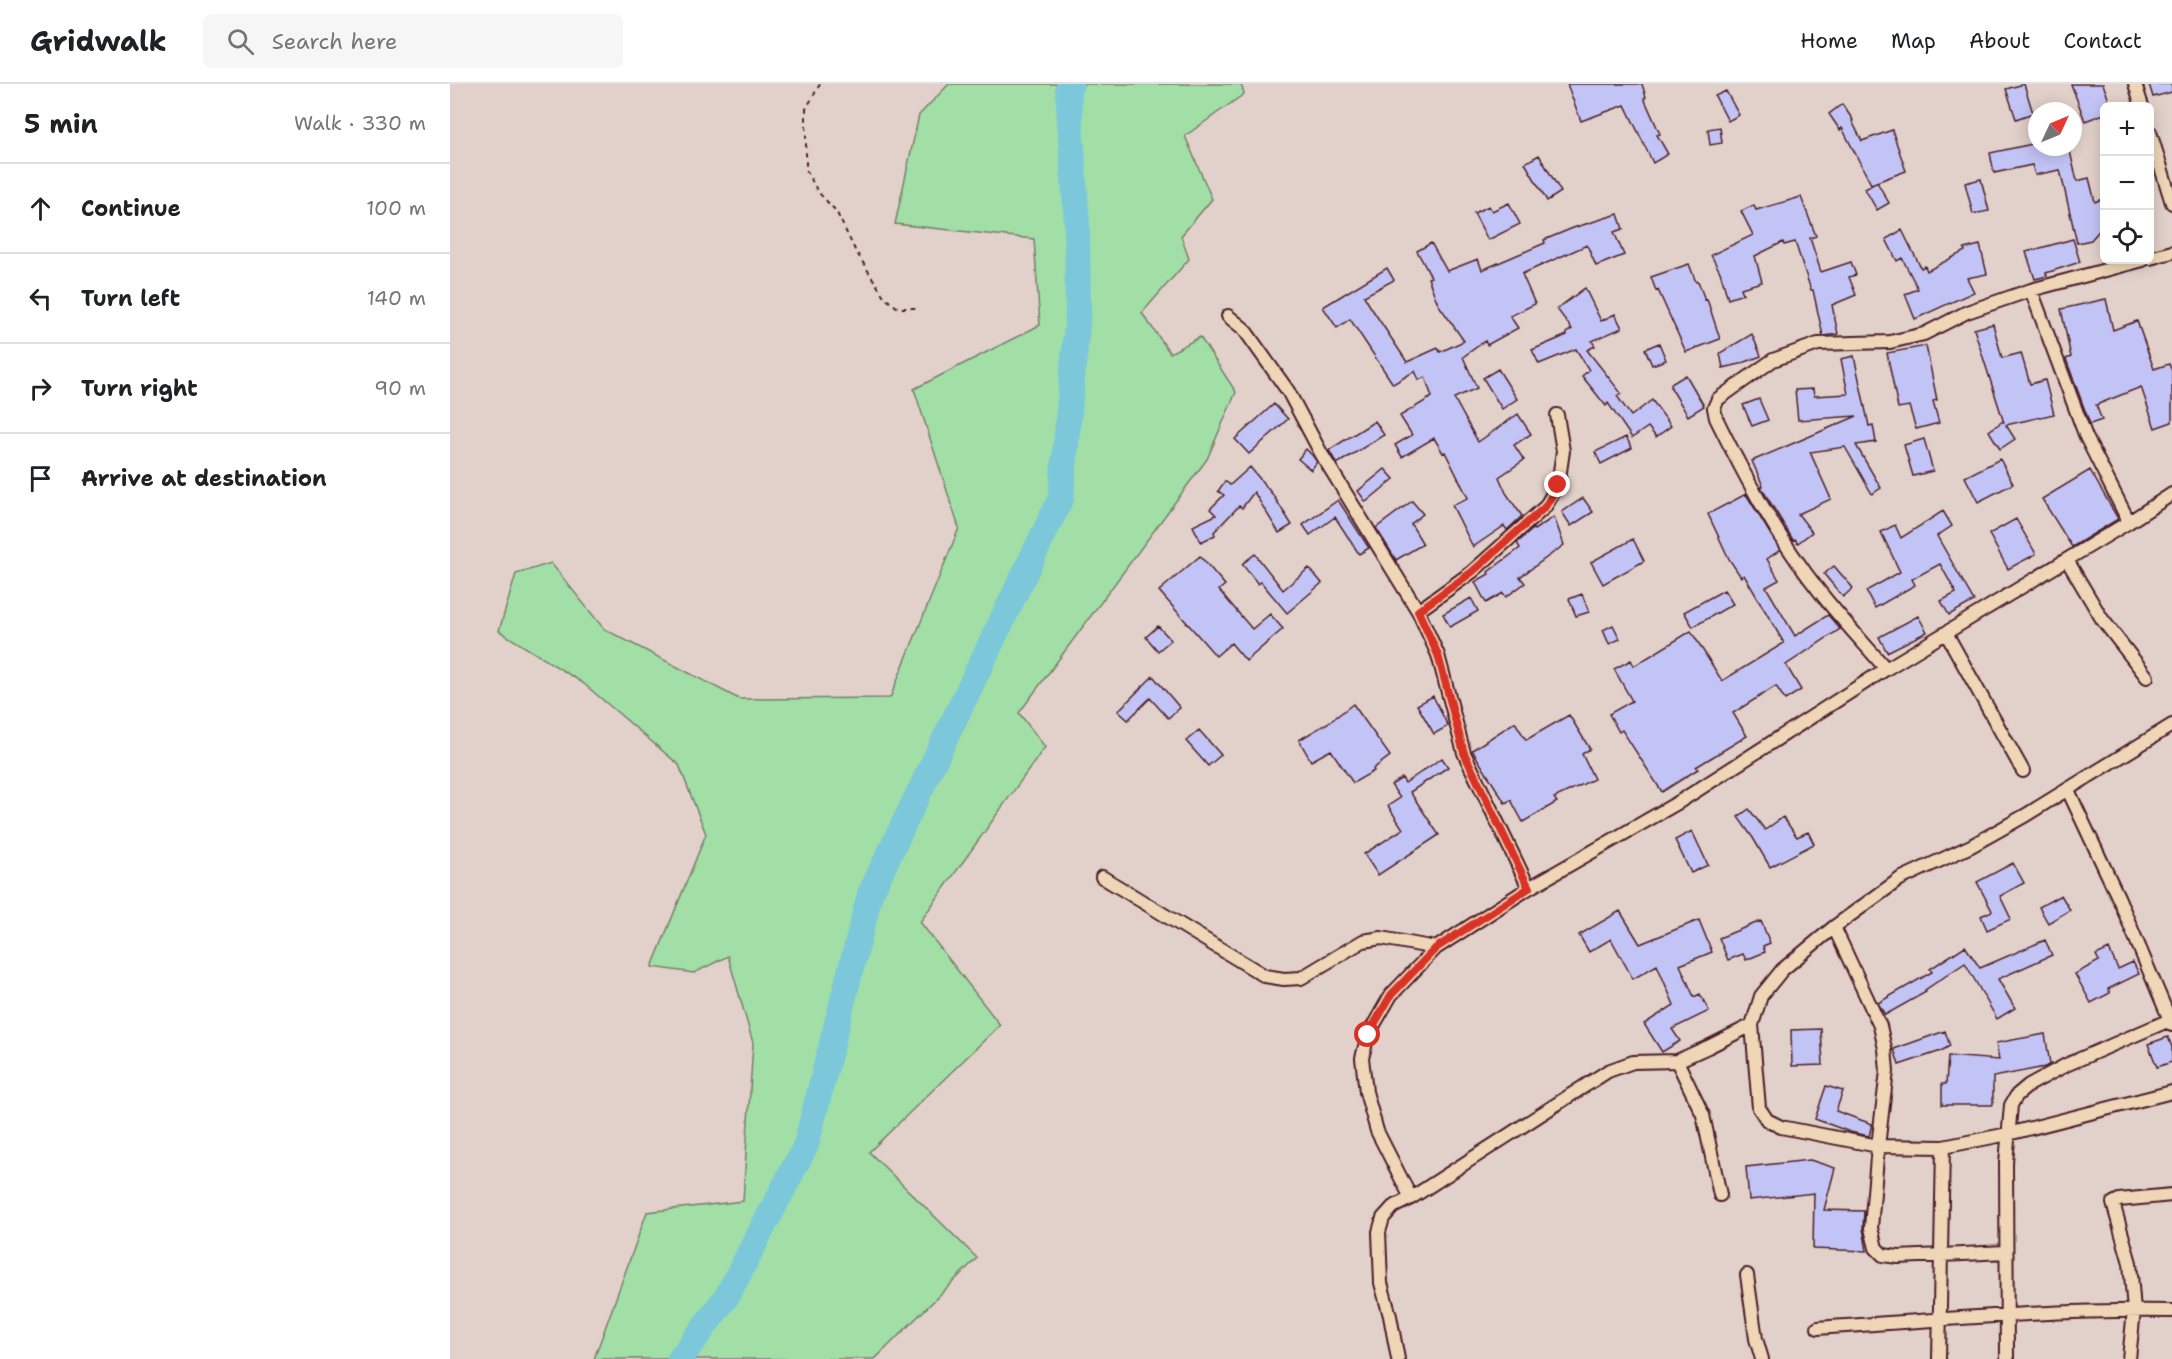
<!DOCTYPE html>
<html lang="en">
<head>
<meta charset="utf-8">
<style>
	body { margin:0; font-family:"Shantell Sans",sans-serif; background:#f6f6f6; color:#202124 }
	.controls { position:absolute; right:18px; top:18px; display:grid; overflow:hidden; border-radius:9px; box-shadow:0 3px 15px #0003 }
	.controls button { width:54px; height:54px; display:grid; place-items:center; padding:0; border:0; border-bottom:2px solid #e0e0e0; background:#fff; color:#202124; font:30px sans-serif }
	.compass { position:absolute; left:1578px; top:18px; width:54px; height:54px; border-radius:50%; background:#fff; box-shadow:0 3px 15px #0003; rotate:46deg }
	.stop { position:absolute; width:18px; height:18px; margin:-14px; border:4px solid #d93025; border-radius:50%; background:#fff }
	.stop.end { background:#d93025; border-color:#fff; box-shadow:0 2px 6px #0008 }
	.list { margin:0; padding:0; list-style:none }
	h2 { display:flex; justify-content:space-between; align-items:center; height:78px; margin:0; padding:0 24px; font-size:26px }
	h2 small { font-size:20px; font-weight:400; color:#757577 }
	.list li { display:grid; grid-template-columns:39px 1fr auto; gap:18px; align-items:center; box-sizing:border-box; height:90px; padding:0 24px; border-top:2px solid #e0e0e0 }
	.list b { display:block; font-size:22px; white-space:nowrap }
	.list em { font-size:20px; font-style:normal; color:#757577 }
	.icon { flex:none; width:33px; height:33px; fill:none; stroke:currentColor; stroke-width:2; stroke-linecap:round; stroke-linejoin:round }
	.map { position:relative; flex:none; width:1722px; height:1275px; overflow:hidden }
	header { display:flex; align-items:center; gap:36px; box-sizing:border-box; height:84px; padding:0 30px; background:#fff; border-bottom:2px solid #e0e0e0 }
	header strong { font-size:28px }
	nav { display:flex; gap:33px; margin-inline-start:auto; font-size:21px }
	.search { width:420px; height:54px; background:#f6f6f6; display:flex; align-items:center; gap:15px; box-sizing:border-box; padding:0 21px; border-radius:9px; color:#757577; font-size:22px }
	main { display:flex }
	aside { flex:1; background:#fff }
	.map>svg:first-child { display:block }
	.green { fill:#a1dfa7; stroke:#767f69; stroke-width:1.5 }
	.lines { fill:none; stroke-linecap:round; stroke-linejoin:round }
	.river { stroke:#7bc8da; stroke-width:26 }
	.building { fill:#c3c4f6; stroke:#4a1f2b; stroke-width:1.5 }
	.minor-casing { stroke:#4a1f2b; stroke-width:16 }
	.path { stroke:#4a1f2b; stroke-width:2; stroke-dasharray:4.5 4.5; stroke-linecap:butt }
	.minor { stroke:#efd6b7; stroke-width:12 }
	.route { stroke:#d93025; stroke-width:8 }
</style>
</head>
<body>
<header>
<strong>Gridwalk</strong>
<div class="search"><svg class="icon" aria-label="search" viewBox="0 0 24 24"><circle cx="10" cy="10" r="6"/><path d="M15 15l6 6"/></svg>Search here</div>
<nav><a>Home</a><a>Map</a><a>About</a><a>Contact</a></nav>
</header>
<main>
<aside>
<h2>5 min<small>Walk · 330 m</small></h2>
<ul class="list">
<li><svg class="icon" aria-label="ahead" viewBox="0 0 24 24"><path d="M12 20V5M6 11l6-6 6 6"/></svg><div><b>Continue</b></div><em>100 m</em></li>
<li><svg class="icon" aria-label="left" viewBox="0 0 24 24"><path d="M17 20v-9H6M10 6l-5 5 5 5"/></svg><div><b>Turn left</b></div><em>140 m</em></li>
<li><svg class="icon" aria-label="right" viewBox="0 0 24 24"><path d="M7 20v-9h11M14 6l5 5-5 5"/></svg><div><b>Turn right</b></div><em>90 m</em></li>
<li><svg class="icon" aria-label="arrive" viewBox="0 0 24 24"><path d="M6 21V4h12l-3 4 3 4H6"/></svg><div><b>Arrive at destination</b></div></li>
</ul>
</aside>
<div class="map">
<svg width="1722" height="1275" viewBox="0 0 1722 1275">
	<rect width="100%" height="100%" fill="#e2d1ca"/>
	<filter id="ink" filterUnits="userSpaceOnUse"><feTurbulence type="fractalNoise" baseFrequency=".0167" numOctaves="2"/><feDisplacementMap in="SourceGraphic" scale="12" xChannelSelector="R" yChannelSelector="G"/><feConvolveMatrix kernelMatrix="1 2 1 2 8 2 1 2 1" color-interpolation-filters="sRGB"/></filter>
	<g filter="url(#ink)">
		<path class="green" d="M499 0H791L794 10 735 52 762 115 731 152 739 175 692 229 720 269 750 253 786 308 757 375 569 629 595 663 470 838 550 941 419 1068 527 1174 425 1275H144L197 1128 293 1117 303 959 278 872 244 889 202 883 256 750 229 681 133 599 49 547 66 490 101 479 154 545 289 615 440 614 509 444 464 305 590 241 584 155 445 140 469 31Z"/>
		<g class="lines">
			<path class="river" d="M230 1275 277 1212 356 1061 420 810 611 414 628 230 627 141 618 5 621 0"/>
		</g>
		<path class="building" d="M1117 0H1192L1196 13 1194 14 1210 50 1207 51 1218 70 1203 79 1175 21 1131 37Z
			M1574 0 1583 29 1566 35 1556 5Z
			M1621 0H1653L1661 22H1654V30L1635 37Z
			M1699 0H1722V8L1703 13Z
			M1276 7 1289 31 1278 37 1265 12Z
			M1392 20 1403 36 1402 37 1412 57 1442 46 1456 87 1421 100 1392 44 1390 46 1379 30Z
			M1270 43 1272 59 1260 61 1258 45Z
			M1587 59V63H1594V66L1619 63 1627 97 1639 94 1645 118 1654 114V141L1641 156 1627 159 1610 86 1585 91 1582 81 1544 89 1540 69Z
			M1089 71 1111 108 1097 117 1075 79Z
			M1531 95 1539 127 1523 130 1515 99Z
			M1427 98 1439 119 1427 126 1415 105Z
			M1351 113 1366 152 1360 154 1371 188 1401 178 1406 191 1399 193 1406 211 1382 221 1388 250 1373 252 1363 206H1361L1345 158 1334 161 1333 158 1305 172 1312 198 1291 204 1293 210 1278 215 1270 188 1261 171 1303 151 1291 127 1304 121 1306 126Z
			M1059 119 1070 140 1038 156 1024 129 1039 122 1042 127Z
			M1168 130 1173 145 1164 148 1174 171 1146 182 1137 161 1072 190 1085 220 1060 232 1068 244 1037 261 1035 257 1013 273 1027 304 1004 314 1028 358 1068 330 1081 350 1064 361 1074 376 1049 393 1056 409 1072 432 1057 446 1054 442 1023 463 1002 421 1018 414 995 368 993 369 984 354 952 373 945 361 962 351 950 332 982 313 975 293 969 296 965 287 943 300 900 235 887 244 873 223 937 184 944 196 914 212 920 222 957 278 988 264 990 268 1014 257 988 220 978 194 981 193 967 167 981 159 997 187 1028 175 1032 186 1095 159 1094 156 1123 144Z
			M1452 146 1471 184 1475 182 1477 187 1515 167 1514 165 1530 161 1537 190 1517 194 1524 208 1465 235 1455 210 1468 205 1452 174 1447 177 1436 155Z
			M1623 155 1630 178 1596 189 1597 192 1585 195 1576 168Z
			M1239 180 1246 198 1248 197 1255 216 1257 215 1270 255 1236 268 1208 206 1206 207 1201 193Z
			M1135 204 1151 237 1165 230 1172 244 1142 257 1145 262 1137 266 1171 309 1167 312 1181 332 1202 316 1221 342 1206 353 1198 343 1182 354 1158 319 1156 322 1132 292 1139 286 1126 265 1089 280 1082 266 1117 251 1116 249 1122 245 1107 225Z
			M1656 215 1663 246 1687 237 1704 285 1719 280 1722 287V338L1705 344 1691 303 1646 321 1652 336 1640 340 1616 275 1621 273 1611 225Z
			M1543 240 1552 274 1571 269 1580 300 1595 296 1604 330 1556 341 1565 355 1550 365 1539 347 1553 337 1554 339 1524 245Z
			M1302 250 1311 272 1290 280 1273 284 1270 269Z
			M1209 259 1216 276 1202 281 1195 265Z
			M1476 262 1487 316 1483 317 1489 339 1466 345 1459 322 1448 324 1437 269Z
			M1404 272 1419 342 1423 341 1426 358 1406 361 1431 404 1422 410 1395 363 1360 368 1381 415 1348 430 1362 448 1348 459 1345 455 1343 456 1311 403 1313 402 1302 377 1407 332 1348 336 1345 306 1363 305 1364 312 1398 310 1391 275Z
			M1048 285 1067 315 1052 325 1033 294Z
			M1236 291 1254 322 1238 332 1221 304V300Z
			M1309 315 1318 336 1302 342 1293 321Z
			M824 320 838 335 799 370 785 355Z
			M925 337 934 351 887 380 879 366Z
			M1176 353 1182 364 1151 380 1145 368Z
			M1474 355 1483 387 1463 392 1454 361Z
			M856 365 862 371 867 378 861 386 848 375Z
			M1550 375 1563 400 1528 418 1515 393Z
			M800 383 823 411 842 441 829 449 804 408 792 424 789 422 764 448 765 451 751 458 743 442 766 431 760 425 774 411 768 407 775 397 780 401Z
			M935 385 944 395 916 418 908 407Z
			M1640 386 1668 435 1622 463 1592 415Z
			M1296 410 1330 466 1317 475 1329 496 1316 503 1345 552 1378 531 1390 545 1336 581 1351 606 1335 616 1326 602 1283 629 1297 652 1246 683 1248 685 1212 708 1172 646 1169 648 1159 630 1182 617 1164 585 1181 576 1184 582 1241 547 1272 597 1334 559 1294 491 1291 493 1279 475 1258 430Z
			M1133 414 1143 428 1121 442 1112 428Z
			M888 416 919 464 909 470 885 433 860 451 853 441Z
			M962 417 973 430 961 440 973 460 946 476 926 444Z
			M1493 427 1502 442 1487 452 1524 517 1499 531 1491 517 1506 509 1490 480 1462 495 1465 501 1425 524 1416 507 1450 488 1431 448 1445 441 1451 454Z
			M1104 433 1114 461 1070 493 1075 499 1056 513 1053 509 1036 519 1025 498 1039 490 1038 488 1070 464 1067 459 1083 445 1084 446Z
			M1566 435 1586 470 1558 485 1539 450Z
			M1183 455 1194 477 1153 500 1141 478Z
			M805 470 833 506 859 484 872 499 837 529 811 498 808 500 792 480Z
			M750 472 775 501 769 506 802 545 820 530 833 545 796 577 781 559 766 572 709 507Z
			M1384 482 1403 504 1393 513 1374 490Z
			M1274 506 1283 520 1243 543 1234 528Z
			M1132 510 1139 528 1126 532 1119 515Z
			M1021 514 1028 527 1000 543 993 530Z
			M1468 532 1477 548 1437 568 1429 553Z
			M1163 541 1170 555 1159 560 1153 546Z
			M708 542 721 556 708 567 696 553Z
			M703 592 730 624 718 634 700 614 678 636 668 627Z
			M983 612 998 642 984 650 967 621Z
			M903 620 940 672 923 685 924 687 903 699 881 666 861 677 849 656 881 637Z
			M1119 631 1140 665 1132 670 1144 695 1104 714 1107 718 1073 738 1061 716 1055 719 1022 666 1065 638 1076 656Z
			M749 646 771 671 758 682 736 657Z
			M992 674 998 683 960 708 989 751 928 791 914 770 953 745 938 722 950 714 941 701 952 694 955 699Z
			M1299 725 1315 746 1333 733 1347 753 1358 748 1364 760 1320 783 1303 754 1288 733Z
			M1242 747 1258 781 1241 789 1225 756Z
			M1563 779 1574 799 1550 812 1561 835 1537 846 1531 832 1542 827 1527 798Z
			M1611 811 1620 826 1598 839 1589 823Z
			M1170 827 1190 860 1249 836 1262 868 1230 881 1244 913 1250 910 1259 927 1222 945 1230 957 1212 968 1194 940 1224 921 1207 881 1183 895 1161 855 1139 868 1129 851Z
			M1311 837 1320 859 1313 862 1315 868 1296 876 1293 870 1278 876 1269 854Z
			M1595 856 1602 871 1548 895 1565 924 1547 935 1515 879 1475 906 1476 908 1435 931 1428 919 1482 888 1480 885 1515 862 1530 884Z
			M1659 865 1668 885 1683 878 1689 890 1658 905 1660 909 1641 919 1625 890 1649 877 1646 871Z
			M1371 945 1373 981 1342 982 1341 946Z
			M1495 947 1500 962 1491 967 1449 981 1444 965Z
			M1595 950 1600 980 1595 983 1543 993V1021H1492V1000H1496L1498 972 1549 976 1546 959Z
			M1718 953 1722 963V978L1707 983 1698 960Z
			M1376 1002 1393 1007 1386 1027 1422 1040 1419 1052 1400 1048 1365 1035Z
			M1360 1076 1385 1084 1374 1126 1414 1127 1413 1144 1417 1167 1363 1165 1364 1109 1299 1116 1296 1083Z"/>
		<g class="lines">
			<g class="minor-casing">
				<path id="minor" d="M1685 0 1692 22
					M1700 48 1722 119
					M1700 174 1722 168
					M1581 206 1636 353 1679 438
					M778 232 794 245 838 307 872 371 968 527 988 571 1014 669 1079 804
					M1617 476 1652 535 1697 593
					M968 527 1022 488 1095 423 1108 401 1113 367 1107 331
					M1496 549 1573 687
					M1436 585C1414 559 1391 535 1370 508 1328 455 1296 395 1266 334L1264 324 1268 315 1323 276 1368 260 1440 258 1474 250 1517 228 1581 206 1693 176
					M1722 641 1576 731 1521 762 1450 795 1384 843 1332 886 1311 912 1302 941 1309 1024 1317 1036 1331 1043 1428 1062 1493 1063 1558 1050 1722 1008
					M1618 706 1669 815 1722 941
					M652 793 815 892 834 895 851 894 913 857 931 854 986 864
					M1384 843 1430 942 1435 965 1437 987 1428 1062 1421 1144 1426 1164 1433 1171 1448 1173 1556 1168
					M1227 977 1253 1031 1270 1111
					M961 1114 927 1047 916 1008 912 974 918 951 941 911 986 864 1079 804 1229 718 1436 585 1679 438 1722 410
					M1297 1191 1306 1255 1312 1275
					M1368 1244C1486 1236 1604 1225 1722 1227
					M948 1275 940 1232 931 1199 929 1148 933 1134 943 1123 961 1114 1158 987 1183 978 1227 977 1258 963 1302 941
					M1489 1275 1493 1063
					M1557 1275 1556 1079 1561 1021 1567 1011 1579 1001 1616 981 1722 935
					M1679 1275 1684 1226 1680 1179 1663 1119 1669 1116 1722 1111"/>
			</g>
			<path class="path" d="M370 0 356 25V86L368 108 386 127 405 166 435 214 448 224H467"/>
			<use href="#minor" class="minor"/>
		</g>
	</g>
	<g class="lines" filter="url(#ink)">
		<path class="route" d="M918 951 941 911 986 864 1079 804 1014 669 988 571 968 527 1022 488 1095 423 1108 401"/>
	</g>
</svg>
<div class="controls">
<button>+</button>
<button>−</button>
<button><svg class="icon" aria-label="locate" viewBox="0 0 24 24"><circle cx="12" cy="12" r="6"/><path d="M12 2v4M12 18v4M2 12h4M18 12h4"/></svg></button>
</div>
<svg class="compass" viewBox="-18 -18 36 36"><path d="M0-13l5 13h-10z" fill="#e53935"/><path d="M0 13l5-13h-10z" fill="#757577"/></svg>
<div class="stop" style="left:918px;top:951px"></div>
<div class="stop end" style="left:1108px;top:401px"></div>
</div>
</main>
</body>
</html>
